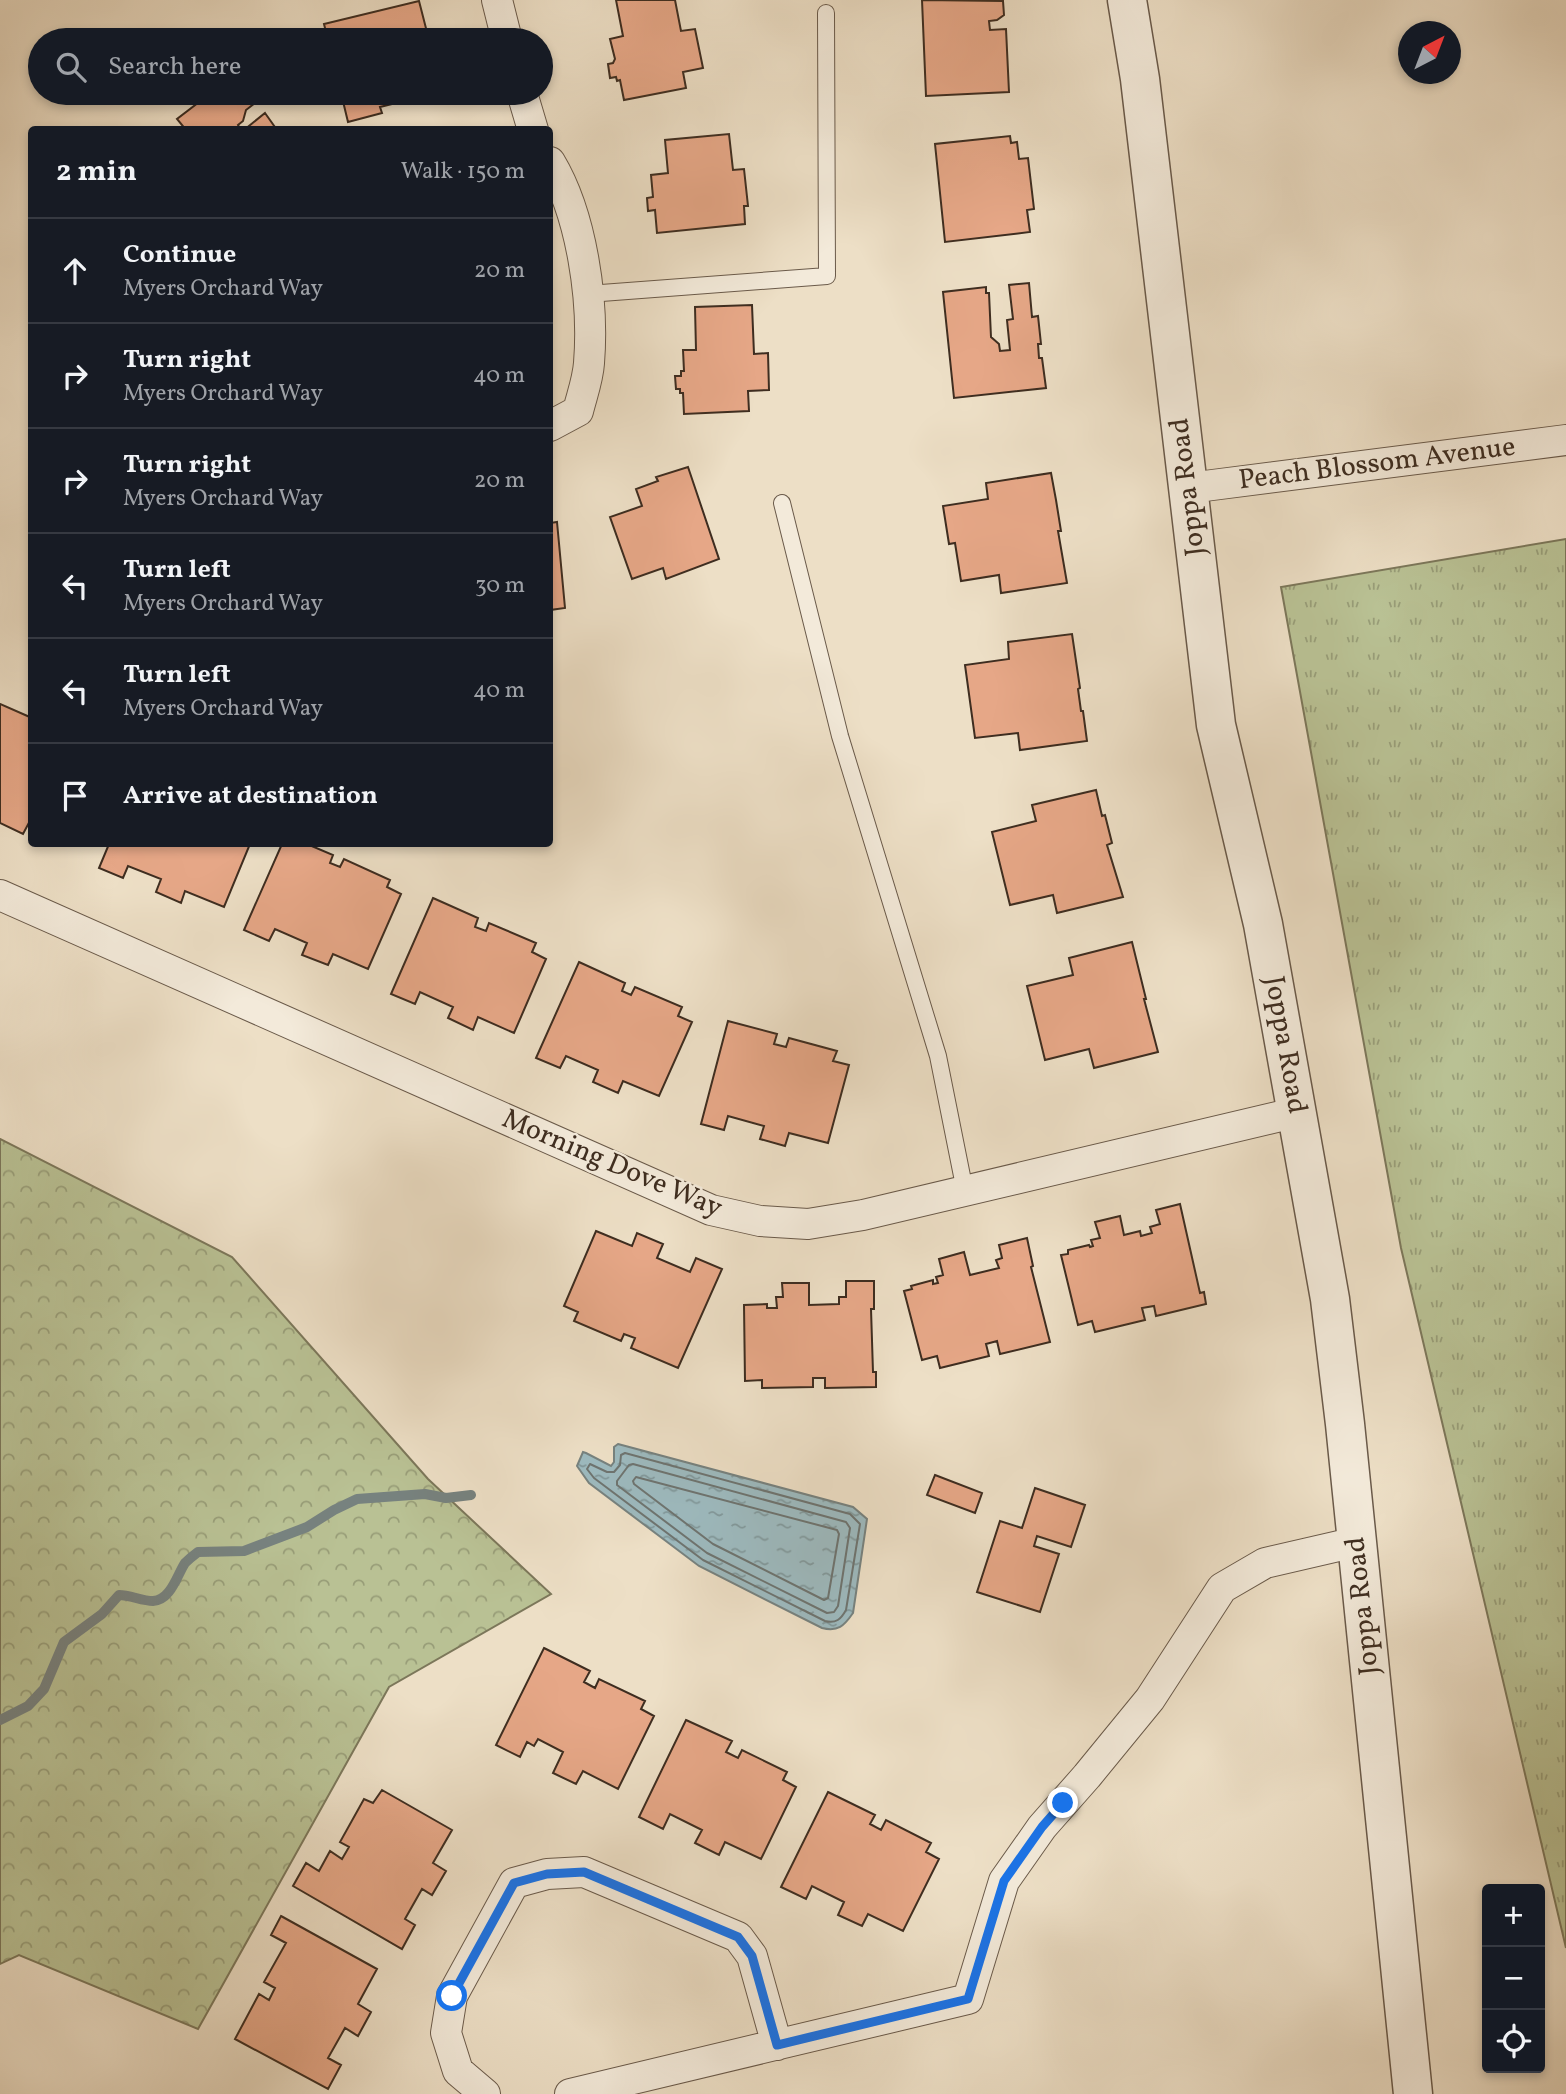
<!DOCTYPE html>
<html lang="en">
<head>
<meta charset="utf-8">
<style>
	body { margin:0; font-family:Vollkorn,serif; background:#242831; color:#f1f3f6 }
	.controls { position:absolute; right:21px; bottom:21px; display:grid; overflow:hidden; border-radius:7px; box-shadow:0 4px 10px #0003 }
	.controls button { width:63px; height:63px; display:grid; place-items:center; padding:0; border:0; border-bottom:2px solid #363941; background:#171b24; color:#f1f3f6; font:35px sans-serif }
	.compass { position:absolute; left:1398px; top:21px; width:63px; height:63px; border-radius:50%; background:#171b24; box-shadow:0 4px 10px #0003; rotate:42deg }
	.stop { position:absolute; width:21px; height:21px; margin:-16px; border:5px solid #1a73e8; border-radius:50%; background:#fff }
	.stop.end { background:#1a73e8; border-color:#fff; box-shadow:0 2px 7px #0008 }
	.list { margin:0; padding:0; list-style:none }
	h2 { display:flex; justify-content:space-between; align-items:center; height:91px; margin:0; padding:0 28px; font-size:30px }
	h2 small { font-size:23px; font-weight:400; color:#9ea1a6 }
	.list li { display:grid; grid-template-columns:46px 1fr auto; gap:21px; align-items:center; box-sizing:border-box; height:105px; padding:0 28px; border-top:2px solid #363941 }
	.list b { display:block; font-size:26px; white-space:nowrap }
	.list p { margin:0; font-size:23px; white-space:nowrap; color:#9ea1a6 }
	.list em { font-size:23px; font-style:normal; color:#9ea1a6 }
	.icon { flex:none; width:38px; height:38px; fill:none; stroke:currentColor; stroke-width:2; stroke-linecap:round; stroke-linejoin:round }
	.map { position:relative; flex:none; width:1566px; height:2094px; overflow:hidden }
	.search { position:absolute; background:#171b24; box-shadow:0 4px 10px #0003; left:28px; top:28px; width:525px; height:77px; display:flex; align-items:center; gap:18px; box-sizing:border-box; padding:0 24px; border-radius:38px; color:#9ea1a6; font-size:26px }
	.panel { position:absolute; background:#171b24; box-shadow:0 4px 10px #0003; left:28px; top:126px; width:525px; height:721px; border-radius:7px }
	.map>svg:first-child { display:block }
	.grass { fill:url(#grass-tufts); stroke:#7c775a; stroke-width:2 }
	.forest { fill:url(#forest-crowns); stroke:#7c775a; stroke-width:2 }
	.water { fill:url(#water-ripples); stroke:#77827f; stroke-width:2 }
	.lines { fill:none; stroke-linecap:round; stroke-linejoin:round }
	.shore { stroke:#6e7470; stroke-width:2 }
	.stream { stroke:#77827f; stroke-width:10 }
	.building { fill:#e6a787; stroke:#3e2d20; stroke-width:2 }
	.service-casing { stroke:#6a5a4a; stroke-width:18 }
	.minor-casing { stroke:#6a5a4a; stroke-width:32 }
	.tertiary-casing { stroke:#6a5a4a; stroke-width:41 }
	.service { stroke:#f3eada; stroke-width:16 }
	.minor { stroke:#f3eada; stroke-width:30 }
	.tertiary { stroke:#f3eada; stroke-width:38 }
	.route { stroke:#1a73e8; stroke-width:9 }
	.labels { text-anchor:middle; dominant-baseline:central; stroke-width:5; stroke-linejoin:round; paint-order:stroke }
	.street-label { font-size:28px; fill:#3e2d20; stroke:#f3eada }
</style>
</head>
<body>
<div class="map">
<svg width="1566" height="2094" viewBox="0 0 1566 2094">
	<defs>
		<pattern id="grass-tufts" width="24" height="20" patternUnits="userSpaceOnUse" patternTransform="scale(1.75)"><rect width="24" height="20" fill="#b9c194"/><path d="M3 7l-1-3M5 7V3M7 7l1-3M15 17l-1-3M17 17v-4M19 17l1-3" fill="none" stroke="#989d78"/></pattern>
		<pattern id="forest-crowns" width="20" height="18" patternUnits="userSpaceOnUse" patternTransform="scale(1.75)"><rect width="20" height="18" fill="#b9c194"/><path d="M2 6a3 3 0 1 1 6 0M12 15a3 3 0 1 1 6 0" fill="none" stroke="#989d78"/></pattern>
		<pattern id="water-ripples" width="26" height="14" patternUnits="userSpaceOnUse" patternTransform="scale(1.75)"><rect width="26" height="14" fill="#9dbabf"/><path d="M2 4q2-2 4 0t4 0M15 11q2-2 4 0t4 0" fill="none" stroke="#81989b"/></pattern>
	</defs>
	<rect width="100%" height="100%" fill="#eddfc6"/>
	<filter id="stains"><feTurbulence type="fractalNoise" baseFrequency=".00286" numOctaves="4"/><feColorMatrix values="0 0 0 0 .2 0 0 0 0 .09 0 0 0 0 .02 0 0 0 .5 -.17"/></filter>
	<radialGradient id="worn" r=".72"><stop offset=".6" stop-color="#630" stop-opacity="0"/><stop offset="1" stop-color="#630" stop-opacity=".3"/></radialGradient>
	<path class="grass" d="M1566 539V1948L1401 1248 1281 587Z"/>
	<path class="forest" d="M0 1139 232 1257 428 1479 551 1594 389 1687 198 2029 19 1955 0 1964Z"/>
	<path class="water" d="M618 1444 853 1507 867 1519 853 1613C844 1626 838 1632 822 1628L699 1566 589 1483 577 1466 583 1452 586 1453 611 1466 614 1462V1447Z"/>
	<g class="lines">
		<path class="shore" d="M625 1453 850 1514 860 1524 846 1610C841 1619 836 1624 825 1621L703 1560 594 1478 587 1469 590 1464 607 1472H614L620 1465 621 1455Z
			M633 1464 846 1522 850 1528 838 1606 834 1612 827 1613 707 1553 617 1485V1481L629 1465Z
			M636 1477 837 1530 839 1534 828 1598 824 1600 713 1544 634 1484 633 1481Z"/>
		<path class="stream" d="M0 1720 28 1706 44 1689 64 1642 102 1614 119 1595C130 1595 142 1601 153 1601 171 1600 177 1575 185 1563 189 1559 194 1555 198 1552L244 1551 307 1527 334 1510 357 1499 425 1494 446 1498 471 1495"/>
	</g>
	<path class="building" d="M616 0H675L681 31 695 29 703 68 683 72 686 88 624 100 620 80 617 81 616 77 610 78 608 64 613 63 615 59 610 39 623 36Z
		M922 0 1003 1 1004 15 997 20 989 21 990 30 1006 29 1009 92 926 96Z
		M419 1 429 40H328L324 24Z
		M203 93H268L246 110 243 121 238 125 241 130H186L177 119 203 99 199 96Z
		M341 93H406L408 100 380 107 382 113 348 122Z
		M265 113 277 130H244Z
		M729 134 733 170 744 169 748 206H744L745 224 657 233 655 210 648 211 647 198 653 197 651 175 668 173 665 140Z
		M1010 136 1011 143 1017 142 1019 159 1028 158 1034 209 1027 210 1030 232 945 242 935 144Z
		M1029 283 1032 317 1038 316 1041 344H1038L1039 358H1042L1046 388 954 398 943 292 986 287V293H989L991 337 999 344 1000 351 1010 350 1007 320 1013 319 1009 285Z
		M752 305 754 354 768 353 769 390 748 391 749 411 684 414 683 393H680V389H676L675 376H681V371H684L683 350H696L695 307Z
		M688 467 719 559 666 579 663 568 632 579 610 517 642 506 636 489 658 481 656 477Z
		M1051 473 1056 500 1061 531H1058L1067 583 1001 593 999 575 961 581 955 543 949 544 943 506 988 499 986 483Z
		M557 522 565 608 550 610V523Z
		M1072 634 1080 688 1078 689 1081 711H1083L1087 741 1020 750 1018 733 975 738 965 665 1009 659 1008 642Z
		M0 704 32 718V817L23 834 0 823Z
		M1096 790 1102 816 1105 815 1112 843 1107 845 1123 897 1057 913 1053 895 1010 905 992 832 1036 821 1032 805Z
		M109 844H250L224 907 185 891 181 903 156 892 161 879 128 866 123 878 99 868Z
		M282 844H307L333 855 330 863 340 867 344 859 390 880 387 887 401 894 368 969 333 954 328 965 302 955 307 943 275 929 269 941 244 930Z
		M433 898 478 918 475 927 486 931 489 923 536 943 532 952 546 959 514 1033 478 1017 473 1030 448 1018 453 1007 420 992 415 1004 391 994Z
		M1132 942 1146 999H1144L1158 1052 1094 1068 1089 1049 1045 1060 1027 986 1073 975 1069 958Z
		M579 962 625 983 622 991 631 995 635 987 682 1007 678 1016 692 1022 659 1096 623 1081 618 1093 593 1082 598 1070 566 1056 560 1068 536 1058Z
		M728 1021 777 1034 774 1044 786 1047 789 1038 837 1051 833 1061 849 1065 828 1143 789 1133 785 1146 760 1139 764 1126 728 1116 724 1130 701 1124Z
		M1180 1204 1200 1293 1204 1292 1206 1304 1156 1316 1154 1306 1142 1308 1145 1320 1095 1332 1092 1321 1078 1325 1061 1255 1068 1254V1250L1089 1245 1090 1247 1093 1246 1091 1240 1100 1238 1095 1222 1120 1216 1124 1235 1140 1231 1141 1236 1152 1233 1150 1227 1160 1224 1156 1210Z
		M596 1231 632 1246 637 1233 663 1244 657 1258 690 1272 696 1258 722 1269 678 1368 631 1348 635 1338 624 1334 621 1341 574 1321 578 1312 564 1306Z
		M1027 1238 1033 1266 1031 1267 1050 1342 1000 1354 997 1341 986 1344 989 1356 940 1368 937 1356 922 1360 904 1291 912 1289 911 1286 933 1280V1284L938 1283 936 1277 943 1275 939 1259 964 1252 970 1275 999 1268 996 1260 1002 1258 999 1245Z
		M846 1281H874V1309H871L873 1372H876V1387L825 1388V1378H813V1387L762 1388V1380L745 1381 744 1305 767 1304V1308H777L776 1297H783L782 1283H809V1305L839 1304V1297H846Z
		M935 1475 982 1493 975 1513 927 1495Z
		M1035 1488 1085 1505 1071 1547 1037 1536 1034 1546 1059 1554 1040 1612 977 1592 1000 1521 1022 1528Z
		M544 1648 590 1671 584 1682 595 1688 599 1679 645 1701 641 1709 654 1716 618 1789 583 1771 576 1784 553 1773 563 1752 538 1739 534 1746 527 1742 520 1757 496 1745Z
		M686 1720 732 1741 726 1752 738 1758 742 1750 787 1772 783 1780 796 1787 761 1859 725 1842 719 1855 695 1843 702 1830 670 1814 663 1829 639 1817Z
		M382 1790 452 1830 433 1863 446 1871 432 1895 422 1889 405 1919 415 1925 402 1949 293 1886 306 1863 319 1871 330 1851 342 1859 349 1847 340 1842 364 1799 373 1803Z
		M828 1792 875 1815 870 1824 881 1830 886 1820 931 1843 926 1852 939 1859 903 1931 868 1914 862 1926 838 1915 844 1902 812 1886 806 1899 781 1887Z
		M281 1916 377 1969 358 2004 371 2012 358 2036 345 2028 328 2058 341 2065 328 2089 235 2039 259 1994 269 2000 275 1988 264 1982 286 1943 271 1935Z"/>
	<g class="lines">
		<g class="service-casing">
			<path id="service" d="M588 294 827 276 826 13
				M782 503 840 736 938 1056 965 1191"/>
		</g>
		<g class="minor-casing">
			<path id="minor" d="M497 0 507 40
				M522 93 533 130
				M550 162C582 215 594 301 589 363 588 379 582 395 578 411L550 426
				M1189 488 1566 440
				M0 895 711 1210 760 1221 808 1224 863 1215 1298 1112
				M485 2094 458 2071 446 2033 452 1996 514 1883 547 1874 584 1872 738 1937 752 1956 777 2045
				M570 2094 968 1999 1004 1881 1042 1827 1087 1776 1150 1699 1222 1588 1265 1563 1356 1542"/>
		</g>
		<g class="tertiary-casing">
			<path id="tertiary" d="M1127 0 1140 79 1216 725 1263 924 1330 1299 1345 1424 1413 2094"/>
		</g>
		<use href="#service" class="service"/>
		<use href="#minor" class="minor"/>
		<use href="#tertiary" class="tertiary"/>
	</g>
	<g class="lines">
		<path class="route" d="M452 1996 514 1883 547 1874 584 1872 738 1937 752 1956 777 2045 968 1999 1004 1881 1042 1827 1063 1803"/>
	</g>
	<g class="labels">
		<g class="street-label">
			<text transform="translate(1377 464) rotate(-7)">Peach Blossom Avenue</text>
			<text transform="translate(1188 487) rotate(-97)">Joppa Road</text>
			<text transform="translate(1285 1045) rotate(80)">Joppa Road</text>
			<text transform="translate(612 1164) rotate(23)">Morning Dove Way</text>
			<text transform="translate(1363 1606) rotate(-96)">Joppa Road</text>
		</g>
	</g>
	<rect width="100%" height="100%" filter="url(#stains)"/>
	<rect width="100%" height="100%" fill="url(#worn)"/>
</svg>
<div class="controls">
<button>+</button>
<button>−</button>
<button><svg class="icon" aria-label="locate" viewBox="0 0 24 24"><circle cx="12" cy="12" r="6"/><path d="M12 2v4M12 18v4M2 12h4M18 12h4"/></svg></button>
</div>
<svg class="compass" viewBox="-18 -18 36 36"><path d="M0-13l5 13h-10z" fill="#e53935"/><path d="M0 13l5-13h-10z" fill="#9ea1a6"/></svg>
<div class="stop" style="left:452px;top:1996px"></div>
<div class="stop end" style="left:1063px;top:1803px"></div>
<div class="search"><svg class="icon" aria-label="search" viewBox="0 0 24 24"><circle cx="10" cy="10" r="6"/><path d="M15 15l6 6"/></svg>Search here</div>
<section class="panel">
<h2>2 min<small>Walk · 150 m</small></h2>
<ul class="list">
<li><svg class="icon" aria-label="ahead" viewBox="0 0 24 24"><path d="M12 20V5M6 11l6-6 6 6"/></svg><div><b>Continue</b><p>Myers Orchard Way</p></div><em>20 m</em></li>
<li><svg class="icon" aria-label="right" viewBox="0 0 24 24"><path d="M7 20v-9h11M14 6l5 5-5 5"/></svg><div><b>Turn right</b><p>Myers Orchard Way</p></div><em>40 m</em></li>
<li><svg class="icon" aria-label="right" viewBox="0 0 24 24"><path d="M7 20v-9h11M14 6l5 5-5 5"/></svg><div><b>Turn right</b><p>Myers Orchard Way</p></div><em>20 m</em></li>
<li><svg class="icon" aria-label="left" viewBox="0 0 24 24"><path d="M17 20v-9H6M10 6l-5 5 5 5"/></svg><div><b>Turn left</b><p>Myers Orchard Way</p></div><em>30 m</em></li>
<li><svg class="icon" aria-label="left" viewBox="0 0 24 24"><path d="M17 20v-9H6M10 6l-5 5 5 5"/></svg><div><b>Turn left</b><p>Myers Orchard Way</p></div><em>40 m</em></li>
<li><svg class="icon" aria-label="arrive" viewBox="0 0 24 24"><path d="M6 21V4h12l-3 4 3 4H6"/></svg><div><b>Arrive at destination</b></div></li>
</ul>
</section>
</div>
</body>
</html>
